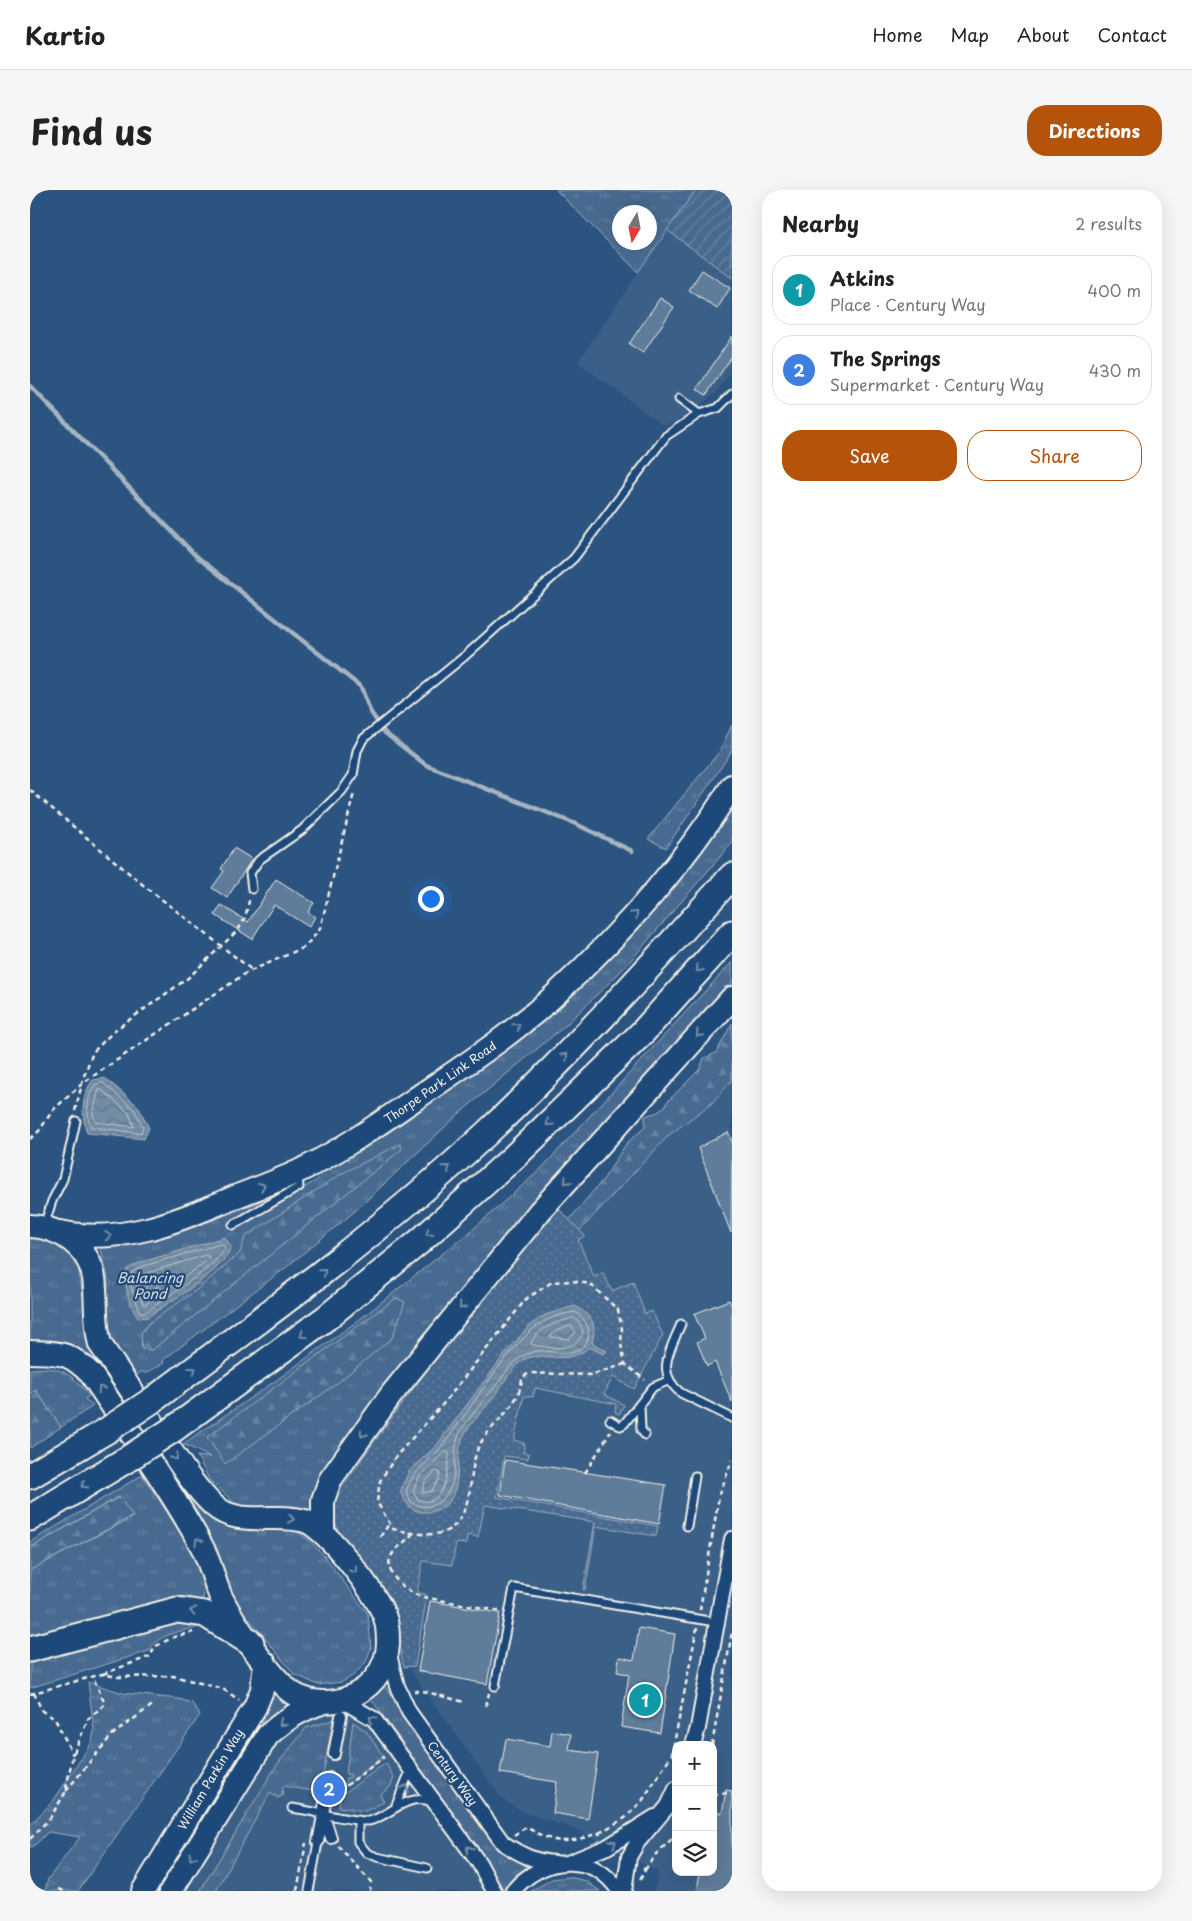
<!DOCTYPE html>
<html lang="en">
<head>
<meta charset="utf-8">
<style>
	body { margin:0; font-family:"Playpen Sans",sans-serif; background:#f6f6f6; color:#222 }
	.controls { position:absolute; right:15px; bottom:15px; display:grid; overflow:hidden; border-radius:10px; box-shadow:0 5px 20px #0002 }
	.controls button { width:45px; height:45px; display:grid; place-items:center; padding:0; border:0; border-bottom:1px solid #e0e0e0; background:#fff; color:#222; font:25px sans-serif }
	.compass { position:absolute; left:582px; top:15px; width:45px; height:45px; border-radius:50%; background:#fff; box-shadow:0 5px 20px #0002; rotate:190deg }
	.you { position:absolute; left:400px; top:708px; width:18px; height:18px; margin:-12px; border:4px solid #fff; border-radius:50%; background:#1a73e8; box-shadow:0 0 0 8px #1a73e833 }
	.badge { display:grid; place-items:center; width:32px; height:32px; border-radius:50%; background:#b45309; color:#fff; font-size:16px; font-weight:700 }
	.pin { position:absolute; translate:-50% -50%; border:2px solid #fff; box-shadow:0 1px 5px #0006 }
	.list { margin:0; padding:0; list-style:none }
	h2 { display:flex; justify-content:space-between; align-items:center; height:65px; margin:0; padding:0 20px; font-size:21px }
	h2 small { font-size:16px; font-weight:400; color:#767676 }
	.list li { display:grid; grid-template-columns:32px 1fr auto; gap:15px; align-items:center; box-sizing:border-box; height:70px; margin:0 10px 10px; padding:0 10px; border:1px solid #e0e0e0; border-radius:20px }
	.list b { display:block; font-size:19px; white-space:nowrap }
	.list p { margin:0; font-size:16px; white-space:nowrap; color:#767676 }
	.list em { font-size:16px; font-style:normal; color:#767676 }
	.actions { display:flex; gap:10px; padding:15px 20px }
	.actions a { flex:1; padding:11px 0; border:1px solid #b45309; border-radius:20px; text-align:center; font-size:18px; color:#b45309 }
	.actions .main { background:#b45309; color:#fff }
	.icon { flex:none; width:28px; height:28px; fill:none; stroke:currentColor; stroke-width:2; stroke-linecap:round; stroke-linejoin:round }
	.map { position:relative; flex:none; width:702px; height:1701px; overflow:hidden; border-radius:20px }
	header { display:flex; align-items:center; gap:30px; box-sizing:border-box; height:70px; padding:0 25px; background:#fff; border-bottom:1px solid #e0e0e0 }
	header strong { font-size:24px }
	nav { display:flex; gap:28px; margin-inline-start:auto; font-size:18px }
	.intro { display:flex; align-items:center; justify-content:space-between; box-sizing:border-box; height:120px; padding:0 30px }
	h1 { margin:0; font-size:35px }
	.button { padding:12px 22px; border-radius:20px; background:#b45309; color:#fff; font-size:18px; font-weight:700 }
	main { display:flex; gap:30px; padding:0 30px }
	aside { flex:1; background:#fff; border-radius:20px; box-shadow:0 5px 20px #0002 }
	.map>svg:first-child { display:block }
	.built { fill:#3b6088; fill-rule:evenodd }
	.grass { fill:url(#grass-tufts); stroke:#9eaebc; fill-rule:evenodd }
	.forest { fill:url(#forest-firs); stroke:#9eaebc }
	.park { fill:url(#park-dots); stroke:#9eaebc }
	.garden { fill:url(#garden-furrows); stroke:#9eaebc }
	.water { fill:url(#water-waves); stroke:#a7b4c0 }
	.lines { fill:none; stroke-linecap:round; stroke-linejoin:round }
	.shore { stroke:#c0c9ce; stroke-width:1 }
	.stream { stroke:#a7b4c0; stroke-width:4.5 }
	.building { fill:#5e7b9a; stroke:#f4f1e8 }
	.service-casing { stroke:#f4f1e8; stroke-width:11 }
	.pedestrian-casing { stroke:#f4f1e8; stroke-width:14 }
	.minor-casing { stroke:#f4f1e8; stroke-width:18 }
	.trunk-casing { stroke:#f4f1e8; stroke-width:26 }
	.motorway-casing { stroke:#f4f1e8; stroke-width:29 }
	.path { stroke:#f4f1e8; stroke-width:2.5; stroke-dasharray:5 4; stroke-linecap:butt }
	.service { stroke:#1f4a7a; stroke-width:7 }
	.pedestrian { stroke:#1f4a7a; stroke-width:10 }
	.minor { stroke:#1f4a7a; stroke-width:14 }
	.trunk { stroke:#1f4a7a; stroke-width:22 }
	.motorway { stroke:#1f4a7a; stroke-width:25 }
	.motorway-bridge-casing { stroke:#f4f1e8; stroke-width:29; stroke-linecap:butt }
	.motorway-bridge { stroke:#1f4a7a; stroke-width:25 }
	.oneway { stroke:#748da6 }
	.labels { text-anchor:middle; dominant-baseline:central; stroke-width:4.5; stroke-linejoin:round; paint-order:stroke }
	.street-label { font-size:12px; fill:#f4f1e8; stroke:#1f4a7a }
	.water-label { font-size:14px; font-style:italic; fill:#dadddb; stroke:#1f4a7a }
</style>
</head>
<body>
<header>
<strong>Kartio</strong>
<nav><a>Home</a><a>Map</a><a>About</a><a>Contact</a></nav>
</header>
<div class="intro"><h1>Find us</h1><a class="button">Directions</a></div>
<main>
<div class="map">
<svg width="702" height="1701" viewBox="0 0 702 1701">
	<defs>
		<pattern id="grass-tufts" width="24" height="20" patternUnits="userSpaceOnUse" patternTransform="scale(1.25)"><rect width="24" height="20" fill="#496b90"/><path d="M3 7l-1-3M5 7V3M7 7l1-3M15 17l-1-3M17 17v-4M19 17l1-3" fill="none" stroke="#6481a0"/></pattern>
		<pattern id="forest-firs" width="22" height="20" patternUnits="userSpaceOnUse" patternTransform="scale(1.25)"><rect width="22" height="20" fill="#496b90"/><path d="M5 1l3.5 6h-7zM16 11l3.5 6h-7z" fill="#6481a0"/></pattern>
		<pattern id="park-dots" width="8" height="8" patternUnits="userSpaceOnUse" patternTransform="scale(1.25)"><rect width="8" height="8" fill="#496b90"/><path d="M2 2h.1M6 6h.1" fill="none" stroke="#6481a0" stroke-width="1.8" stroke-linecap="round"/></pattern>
		<pattern id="garden-furrows" width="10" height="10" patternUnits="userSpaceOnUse" patternTransform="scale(1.25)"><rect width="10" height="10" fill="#496b90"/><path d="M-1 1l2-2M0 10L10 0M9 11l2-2" fill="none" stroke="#6481a0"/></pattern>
		<pattern id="water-waves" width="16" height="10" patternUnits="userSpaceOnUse" patternTransform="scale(1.25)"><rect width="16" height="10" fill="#738ca6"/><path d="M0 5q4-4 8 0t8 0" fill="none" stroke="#647484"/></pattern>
	</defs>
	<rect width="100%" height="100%" fill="#2c5481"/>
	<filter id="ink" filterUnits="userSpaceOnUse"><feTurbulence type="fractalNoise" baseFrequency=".02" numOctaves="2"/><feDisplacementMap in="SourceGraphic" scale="10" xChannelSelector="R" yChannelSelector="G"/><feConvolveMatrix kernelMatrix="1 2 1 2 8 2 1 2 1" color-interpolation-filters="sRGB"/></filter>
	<g filter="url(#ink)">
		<path class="built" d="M637 40 702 88V179L686 203 646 232 633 235 548 172Z
			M702 890V1701H625L628 1682 548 1640 494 1622 472 1609 381 1481 379 1437 363 1390 462 1255 500 1193 575 1195 593 1183 530 1061 639 945 682 913ZM646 1555H683V1682H646Z
			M275 1518 331 1520 464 1701H141L214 1580Z"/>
		<path class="grass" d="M526 0H666L608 82ZM590 22H620V52H590Z
			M702 535V560L698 567 636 658 618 649 689 562Z
			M702 613V653L595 777 537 834 431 922 324 1022 254 1079 133 1170 134 1173 115 1184 113 1181 107 1185 89 1162 81 1146 77 1123 78 1089 70 1054 188 1028 250 1004 215 1027 219 1031 287 990 302 974 481 852Z
			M702 772V794L528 988 283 1324 213 1319 198 1313 202 1310 180 1291 167 1266 180 1267 153 1254 248 1189 334 1126 441 1041 510 980Z
			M0 1047 23 1052 38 1063 48 1078 56 1122 199 1334 219 1341 248 1337 263 1339 279 1350 295 1367 338 1424 341 1458 336 1472 324 1485 312 1492 288 1495 264 1484 211 1419 61 1174 0 1152Z
			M18 1178C38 1180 48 1191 59 1206L55 1209 63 1216 31 1237 6 1200 0 1204V1179Z
			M112 1285C128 1309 182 1381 173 1408L170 1410 147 1409 0 1449V1380L103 1327 88 1307 0 1358V1352Z
			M143 1431H171L170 1437C152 1441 129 1443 119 1461L0 1498V1470Z
			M58 1492 93 1503 149 1509 162 1513 170 1525 48 1701H15L18 1689 50 1647 18 1642 4 1656 0 1657V1635L24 1610 62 1552 64 1540Z
			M354 1495 473 1659 497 1677 485 1685 472 1701 452 1664 341 1509Z
			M243 1499 260 1513 236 1535 227 1529Z
			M303 1530 290 1602 253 1596 252 1606 248 1608 240 1603 186 1701H170L246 1576 262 1556 276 1538Z
			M323 1532 336 1541 354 1567 313 1598 316 1588 321 1587V1585L316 1584Z
			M224 1537 231 1541 134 1701H124Z
			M356 1573 364 1588 360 1597 350 1605 354 1612 335 1621 309 1617 310 1606Z
			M539 1687 556 1691 570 1701H501L522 1689Z"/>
		<path class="forest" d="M702 833V890L682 913 639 945 539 1052 528 1043 575 987 596 954 615 937V926L628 922 636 915 637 912 670 879 674 868 686 863Z
			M370 954 372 959 122 1160 112 1159 111 1143 119 1133 168 1099 210 1063 215 1047 311 984Z
			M366 1108 375 1112 362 1148 306 1194 195 1274 177 1247Z
			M6 1200 31 1237 0 1258V1204Z
			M89 1307 103 1326 0 1380V1358Z"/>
		<path class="park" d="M529 1019 555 1046 548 1050 564 1087 573 1083 582 1101 603 1092 615 1124 622 1121 633 1145 604 1199 583 1187 574 1204 594 1215 589 1224 585 1222 586 1214 505 1198 503 1207 494 1206 484 1250 495 1254 493 1262 499 1264 498 1269 474 1266 467 1307 628 1336 626 1346 566 1336 555 1400H553L565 1332 455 1315 448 1347 437 1345 436 1354 426 1353 422 1375 393 1371 387 1402 397 1405 385 1476 374 1477C369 1462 371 1448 368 1433 349 1406 297 1344 303 1312 303 1307 307 1302 308 1298L311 1299C378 1201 451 1109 529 1019Z"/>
		<path class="garden" d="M666 0H702V88L637 40Z"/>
		<path class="water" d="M75 888 108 916 119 938 114 949 57 943C51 925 51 905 63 890Z
			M195 1047 201 1057C193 1082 140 1111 118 1127L108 1128C98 1113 94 1097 97 1079L109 1073Z
			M545 1116C563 1127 567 1133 562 1153L577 1161 573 1164 559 1157C534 1180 509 1155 488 1174 479 1183 471 1197 463 1208 454 1220 440 1233 433 1247 422 1269 439 1319 397 1322 381 1323 377 1315 370 1302L379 1281 406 1256 471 1169 499 1136 515 1125Z"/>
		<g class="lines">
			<path class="shore" d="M73 893 104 919 113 937 111 943 61 937C56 924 56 906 66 894Z
				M69 900H72L99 923 104 937 66 932 63 925Z
				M191 1054 195 1057C192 1073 132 1110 116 1122H110L100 1094 102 1082 111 1077Z
				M176 1065 179 1067 175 1072 116 1114H113L106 1093 108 1086Z
				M137 1084 140 1085 139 1088 120 1102H117L115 1091Z
				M545 1122C564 1133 564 1158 540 1163 528 1165 514 1158 502 1162 487 1167 480 1176 471 1189 462 1201 431 1236 428 1247 423 1262 427 1279 422 1293 416 1312 400 1322 382 1313L376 1301C385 1278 397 1275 411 1257 442 1219 466 1172 503 1139 515 1129 530 1124 545 1122Z
				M543 1128 549 1131 553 1141C549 1163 518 1159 501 1154 506 1138 528 1132 543 1128Z
				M541 1136 546 1142 539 1149 520 1147 524 1142Z
				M415 1262 419 1263C418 1281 414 1322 387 1309L383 1301 389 1287Z
				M406 1281 410 1282 409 1289 402 1301 392 1303 395 1292Z"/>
			<path class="stream" d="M0 196 166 366 331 497 340 521 355 543 396 575 546 634 602 661"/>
		</g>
		<path class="building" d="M672 80 700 98 687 119 659 100Z
			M630 108 644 117 613 163 599 154Z
			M702 146V166L676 205 667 199Z
			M204 658 222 669 197 708 182 698 194 681 191 679Z
			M246 689 284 713 278 722 285 727 279 737 244 715 222 749 185 725 191 715 218 732Z
			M698 942 702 952 701 1043 668 958Z
			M699 1110 702 1116V1212L685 1172 677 1176 667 1152 675 1148 664 1124Z
			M475 1270 636 1295 629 1334 470 1305Z
			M400 1411 470 1423 457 1494 388 1481Z
			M609 1438 645 1444 630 1543 591 1537 599 1484 587 1482 589 1467 604 1470Z
			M522 1541 541 1544 539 1560 568 1564 558 1629 523 1623 527 1592 470 1583 476 1549 520 1556Z
			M696 1600 702 1601V1701H667L670 1682H683V1621L692 1623Z"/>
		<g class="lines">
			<g class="service-casing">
				<path id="service" d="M649 209 669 224
					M222 699 220 683 229 670 272 640 312 601 323 585 327 561 333 549 435 466 544 368 636 246 669 224 688 218 702 204
					M203 1035 269 997 268 986
					M14 1036 22 1011 33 989 46 931
					M651 1134C641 1159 624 1182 651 1203L702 1228
					M610 1215 611 1240 615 1245
					M580 1230 590 1236 594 1234 623 1197 640 1190
					M657 1336 665 1286
					M465 1496 484 1398 685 1432
					M366 1615 380 1581
					M262 1618C280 1620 323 1632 338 1631 357 1629 376 1601 402 1612
					M328 1630V1652L337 1663 347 1667 397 1678
					M279 1701 288 1652"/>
			</g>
			<g class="pedestrian-casing">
				<path id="pedestrian" d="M304 1564 311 1526
					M300 1588 293 1623 301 1648
					M288 1652 293 1626"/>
			</g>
			<g class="minor-casing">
				<path id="minor" d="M358 1461 367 1496 379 1522 473 1653C491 1665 505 1672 526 1673
					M306 1512 318 1514 344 1529 449 1673 464 1701
					M663 1555 668 1538 702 1349
					M540 1672 577 1657 625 1627
					M483 1701C511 1667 562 1660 589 1701
					M594 1701 599 1667 607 1653 638 1616 646 1599"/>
			</g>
			<g class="trunk-casing">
				<path id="trunk" d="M0 1036C30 1037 59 1057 64 1088 67 1110 64 1132 70 1154 92 1186 113 1218 134 1250 149 1272 163 1296 183 1315 208 1338 245 1322 275 1331 297 1338 346 1404 354 1425 358 1434 358 1444 358 1454 357 1475 345 1494 326 1504 305 1516 273 1515 255 1497 234 1477 204 1433 191 1407 183 1389 180 1370 170 1353 138 1295 98 1240 61 1184 38 1161 30 1163 0 1162
					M30 1042C90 1055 146 1032 200 1009 222 1000 245 992 267 982 309 962 349 934 388 907 435 875 484 843 526 804 592 743 655 672 702 596
					M293 1342V1310L300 1290 361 1205 510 1021 702 808
					M113 1701 225 1517 232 1500 235 1473
					M141 1701 238 1545C256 1529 271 1519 295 1512"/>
			</g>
			<g class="motorway-casing">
				<path id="motorway" d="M124 1209C239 1124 354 1039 458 942 544 861 623 773 702 686
					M145 1238 296 1128 389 1052 485 966 612 843 702 743
					M0 1286 76 1241
					M0 1328 96 1270
					M0 1459 147 1420 175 1424 221 1453"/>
			</g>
			<path class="path" d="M0 600 112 694 222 780
				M45 921 54 886 63 862 85 840 158 788 208 740 215 728 220 707
				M0 949 9 941 23 920 53 893 216 783 275 757 290 739 324 603
				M595 1174 561 1185 499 1183 492 1188C490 1217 464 1230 450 1254 444 1264 443 1279 441 1291 434 1346 413 1351 363 1339L347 1312 350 1291 366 1266 414 1213 496 1109 522 1092 543 1091 560 1094 588 1120 592 1139 591 1154 595 1174 615 1190
				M555 1283 581 1241
				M383 1343C377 1351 368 1356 363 1363 349 1382 378 1403 393 1407L470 1421
				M350 1347 359 1334
				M670 1420 689 1306 702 1270
				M73 1484 121 1466 124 1457 144 1447 163 1442
				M384 1501H393L434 1512
				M4 1503 12 1521 25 1529 43 1565
				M0 1504 72 1484 88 1487 143 1486 193 1499 209 1510
				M456 1516 459 1503
				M682 1555 702 1442
				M36 1601 82 1545 125 1513
				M309 1601 354 1567
				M683 1604 702 1603
				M569 1643 595 1628 612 1611 642 1564 667 1438
				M484 1645 496 1637C527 1655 535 1654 569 1643L570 1645
				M0 1649 20 1628 35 1603 43 1565 58 1529 75 1514 63 1487
				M308 1656 341 1692 340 1701
				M615 1680 625 1665 646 1645
				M610 1690 615 1680 611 1676
				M29 1699 34 1701
				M267 1701 276 1653"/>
			<use href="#service" class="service"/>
			<use href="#pedestrian" class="pedestrian"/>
			<use href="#minor" class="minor"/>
			<use href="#trunk" class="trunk"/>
			<use href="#motorway" class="motorway"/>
			<g class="motorway-bridge-casing">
				<path id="motorway-bridge" d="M76 1241 124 1209
					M96 1270 145 1238"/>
			</g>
			<use href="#motorway-bridge" class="motorway-bridge"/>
		</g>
		<defs><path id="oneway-chevron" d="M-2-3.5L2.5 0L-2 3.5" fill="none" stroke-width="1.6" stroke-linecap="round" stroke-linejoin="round" transform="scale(1.25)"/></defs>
		<g class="oneway">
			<use href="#oneway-chevron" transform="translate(605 724) rotate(-46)"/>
			<use href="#oneway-chevron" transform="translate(669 779) rotate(132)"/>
			<use href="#oneway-chevron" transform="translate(487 836) rotate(-39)"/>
			<use href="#oneway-chevron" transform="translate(669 844) rotate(133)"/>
			<use href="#oneway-chevron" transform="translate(535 866) rotate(-45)"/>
			<use href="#oneway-chevron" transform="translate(519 933) rotate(136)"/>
			<use href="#oneway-chevron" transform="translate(417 978) rotate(-41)"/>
			<use href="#oneway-chevron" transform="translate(537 991) rotate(132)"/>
			<use href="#oneway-chevron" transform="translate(232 996) rotate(-22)"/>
			<use href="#oneway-chevron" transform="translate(399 1043) rotate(138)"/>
			<use href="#oneway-chevron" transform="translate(78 1046) rotate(-4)"/>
			<use href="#oneway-chevron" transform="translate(293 1082) rotate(-39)"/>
			<use href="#oneway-chevron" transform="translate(432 1116) rotate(129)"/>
			<use href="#oneway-chevron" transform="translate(273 1145) rotate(144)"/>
			<use href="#oneway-chevron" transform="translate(163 1180) rotate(-36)"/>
			<use href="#oneway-chevron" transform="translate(71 1199) rotate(-123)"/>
			<use href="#oneway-chevron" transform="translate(333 1244) rotate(125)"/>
			<use href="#oneway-chevron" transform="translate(145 1267) rotate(57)"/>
			<use href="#oneway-chevron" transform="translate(54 1295) rotate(149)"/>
			<use href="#oneway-chevron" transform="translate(261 1329) rotate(8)"/>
			<use href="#oneway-chevron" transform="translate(168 1351) rotate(-120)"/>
			<use href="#oneway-chevron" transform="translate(324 1380) rotate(54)"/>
			<use href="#oneway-chevron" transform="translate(163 1421) rotate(-168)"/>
			<use href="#oneway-chevron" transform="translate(342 1529) rotate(-137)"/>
			<use href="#oneway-chevron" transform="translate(252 1533) rotate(139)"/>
			<use href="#oneway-chevron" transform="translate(375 1598) rotate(-66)"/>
			<use href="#oneway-chevron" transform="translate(583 1653) rotate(-33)"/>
			<use href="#oneway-chevron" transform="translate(439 1659) rotate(-126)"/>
			<use href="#oneway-chevron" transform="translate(162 1667) rotate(120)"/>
		</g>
	</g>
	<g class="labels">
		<g class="street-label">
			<text transform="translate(410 892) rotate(-35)">Thorpe Park Link Road</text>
			<text transform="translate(423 1583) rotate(54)">Century Way</text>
			<text transform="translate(180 1589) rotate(-59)">William Parkin Way</text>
		</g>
		<g class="water-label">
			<text x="120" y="1087">Balancing<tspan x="120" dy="16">Pond</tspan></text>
		</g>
	</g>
</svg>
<div class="controls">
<button>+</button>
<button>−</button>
<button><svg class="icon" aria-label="layers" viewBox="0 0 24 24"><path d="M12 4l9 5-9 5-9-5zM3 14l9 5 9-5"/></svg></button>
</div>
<svg class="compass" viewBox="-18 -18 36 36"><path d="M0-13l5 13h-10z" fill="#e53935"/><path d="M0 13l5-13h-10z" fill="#767676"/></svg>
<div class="you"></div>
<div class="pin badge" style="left:615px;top:1510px;background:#0f9aa8">1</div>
<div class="pin badge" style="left:299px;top:1599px;background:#3f7fe0">2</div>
</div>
<aside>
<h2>Nearby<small>2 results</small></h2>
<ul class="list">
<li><span class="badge" style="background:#0f9aa8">1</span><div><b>Atkins</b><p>Place · Century Way</p></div><em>400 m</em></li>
<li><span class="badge" style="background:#3f7fe0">2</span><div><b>The Springs</b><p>Supermarket · Century Way</p></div><em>430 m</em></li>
</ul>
<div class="actions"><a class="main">Save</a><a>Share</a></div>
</aside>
</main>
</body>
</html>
